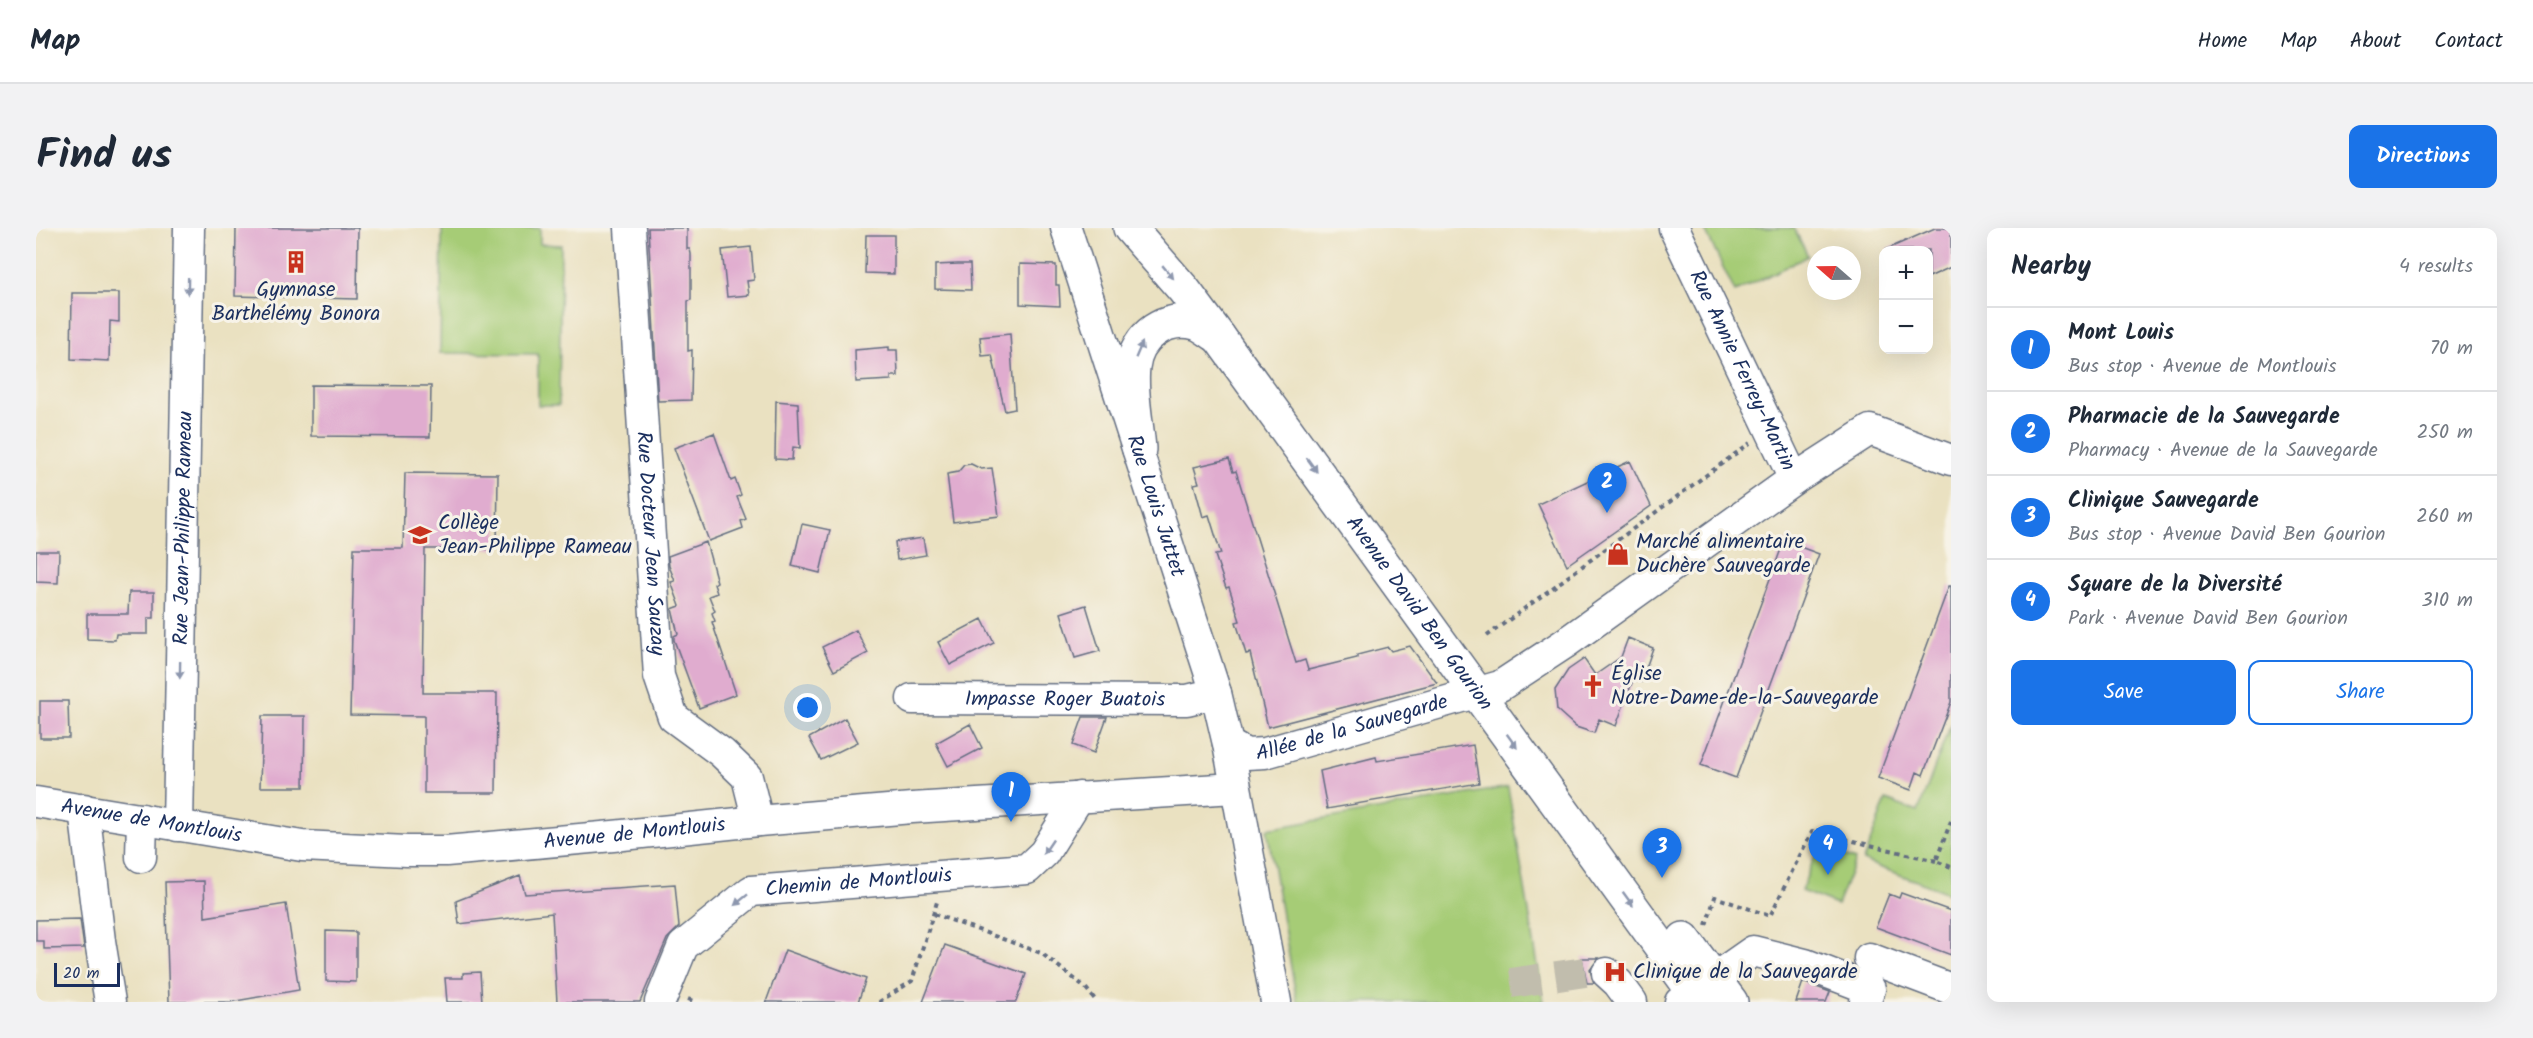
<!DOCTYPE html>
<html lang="en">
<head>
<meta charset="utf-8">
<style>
	body { margin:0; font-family:Kalam,sans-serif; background:#f2f2f3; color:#1f2937 }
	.controls { position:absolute; right:18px; top:18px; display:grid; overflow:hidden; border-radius:12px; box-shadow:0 6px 24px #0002 }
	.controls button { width:54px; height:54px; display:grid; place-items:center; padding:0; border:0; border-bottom:2px solid #e0e1e3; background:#fff; color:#1f2937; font:30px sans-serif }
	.compass { position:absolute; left:1771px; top:18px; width:54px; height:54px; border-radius:50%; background:#fff; box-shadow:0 6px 24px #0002; rotate:290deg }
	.scale { position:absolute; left:18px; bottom:15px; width:66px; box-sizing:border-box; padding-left:6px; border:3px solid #1b2f5e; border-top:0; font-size:16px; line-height:21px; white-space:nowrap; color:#1b2f5e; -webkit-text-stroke:4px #f7f3e8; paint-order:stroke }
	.you { position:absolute; left:772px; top:480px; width:21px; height:21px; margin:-15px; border:4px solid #fff; border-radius:50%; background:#1a73e8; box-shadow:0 0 0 9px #1a73e833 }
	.badge { display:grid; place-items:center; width:39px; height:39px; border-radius:50%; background:#1a73e8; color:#fff; font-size:20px; font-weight:700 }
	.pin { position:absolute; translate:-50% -50px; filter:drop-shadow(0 2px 3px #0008) }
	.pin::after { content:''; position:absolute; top:32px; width:21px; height:18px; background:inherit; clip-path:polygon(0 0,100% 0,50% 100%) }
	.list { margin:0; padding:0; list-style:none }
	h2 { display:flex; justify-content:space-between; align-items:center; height:78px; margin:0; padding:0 24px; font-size:26px }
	h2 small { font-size:20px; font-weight:400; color:#747a83 }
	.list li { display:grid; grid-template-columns:39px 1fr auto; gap:18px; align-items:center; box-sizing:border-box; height:84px; padding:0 24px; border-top:2px solid #e0e1e3 }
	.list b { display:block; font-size:22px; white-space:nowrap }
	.list p { margin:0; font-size:20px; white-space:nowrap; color:#747a83 }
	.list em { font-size:20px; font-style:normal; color:#747a83 }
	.actions { display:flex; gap:12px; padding:18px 24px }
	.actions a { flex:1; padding:14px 0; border:2px solid #1a73e8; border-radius:12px; text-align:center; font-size:21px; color:#1a73e8 }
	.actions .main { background:#1a73e8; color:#fff }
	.map { position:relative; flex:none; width:1915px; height:774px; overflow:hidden; border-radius:12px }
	header { display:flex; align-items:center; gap:36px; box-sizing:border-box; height:84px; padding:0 30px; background:#fff; border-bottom:2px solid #e0e1e3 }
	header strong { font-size:28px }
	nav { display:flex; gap:33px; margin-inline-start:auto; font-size:21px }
	.intro { display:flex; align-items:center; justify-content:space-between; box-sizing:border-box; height:144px; padding:0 36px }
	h1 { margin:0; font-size:42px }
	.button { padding:15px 27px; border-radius:12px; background:#1a73e8; color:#fff; font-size:21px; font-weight:700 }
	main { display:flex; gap:36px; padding:0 36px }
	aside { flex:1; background:#fff; border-radius:12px; box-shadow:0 6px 24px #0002 }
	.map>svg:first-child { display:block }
	.green { fill:#a6cc76; stroke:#607e6a; stroke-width:1.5 }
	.building { fill:#e0accf }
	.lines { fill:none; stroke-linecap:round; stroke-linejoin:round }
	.minor-tunnel { stroke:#c1bdad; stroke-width:30; stroke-dasharray:30 15; stroke-linecap:butt }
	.minor-casing { stroke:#636d81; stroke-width:33 }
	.major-casing { stroke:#636d81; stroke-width:36 }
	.path { stroke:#636d81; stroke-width:4; stroke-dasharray:4.5 4.5; stroke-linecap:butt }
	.minor { stroke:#fff; stroke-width:30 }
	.major { stroke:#fff; stroke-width:33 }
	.oneway { fill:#8d97ae }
	.labels { text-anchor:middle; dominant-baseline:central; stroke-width:6; stroke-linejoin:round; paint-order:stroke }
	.poi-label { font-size:21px; fill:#1b2f5e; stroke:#f7f3e8; text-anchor:start }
	.street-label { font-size:21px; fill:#1b2f5e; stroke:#f7f3e8 }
</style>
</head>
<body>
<header>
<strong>Map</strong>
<nav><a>Home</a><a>Map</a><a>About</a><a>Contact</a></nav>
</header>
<div class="intro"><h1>Find us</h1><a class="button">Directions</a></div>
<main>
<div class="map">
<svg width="1915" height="774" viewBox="0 0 1915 774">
	<rect width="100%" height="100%" fill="#f7f3e8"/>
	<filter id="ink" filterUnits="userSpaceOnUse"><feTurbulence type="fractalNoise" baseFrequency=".0167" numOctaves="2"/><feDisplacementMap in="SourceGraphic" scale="12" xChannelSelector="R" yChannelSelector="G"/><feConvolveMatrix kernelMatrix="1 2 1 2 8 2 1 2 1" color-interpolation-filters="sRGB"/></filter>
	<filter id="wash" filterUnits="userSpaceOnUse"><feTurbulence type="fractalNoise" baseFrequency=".008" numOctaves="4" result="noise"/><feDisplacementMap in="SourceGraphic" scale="24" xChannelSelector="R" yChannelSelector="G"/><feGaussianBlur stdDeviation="1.35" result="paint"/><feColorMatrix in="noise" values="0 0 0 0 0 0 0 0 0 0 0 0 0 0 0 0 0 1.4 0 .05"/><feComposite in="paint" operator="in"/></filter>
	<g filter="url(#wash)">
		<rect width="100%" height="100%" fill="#eae1c1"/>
		<path class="green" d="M406 0H504V16L525 17 523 177H502V126L404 125Z
			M1668 0H1758L1772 28 1699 64Z
			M1915 495V666L1827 633 1850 572 1882 584Z
			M1472 559 1508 774H1261L1231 601Z
			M1783 618 1819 632 1801 677 1765 663Z"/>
		<g id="blocks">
			<path class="building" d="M200 0H322L321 71 199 68Z
				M612 0H651V21H654L655 26V72L652 73V123L656 122 655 172 622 173Z
				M1899 0H1915V39L1893 49V22H1849Z
				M830 7H858V46L829 45Z
				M715 19 718 52 711 53 713 67 691 69 686 22Z
				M922 36H934L935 62 899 61V37Z
				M984 36 1020 37V57H1023L1024 78 984 76Z
				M36 65H83V94L74 93 73 133 35 131Z
				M974 106 979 181 969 183 956 127 946 128 944 109Z
				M853 119V122H861L862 148H855V152L820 154 819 122Z
				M275 157 395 158 394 209 275 208Z
				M740 173 762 175 764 220 757 219 756 232 739 231Z
				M678 205 695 253 699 251 705 267 701 269 710 291 705 293 707 300 673 313 638 220Z
				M1193 231 1197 244 1200 243 1260 435 1269 432 1272 442 1321 430V427L1352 419 1355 423 1374 418 1401 455 1232 499 1214 425 1210 426 1200 394 1204 393 1193 359 1190 360 1179 327 1185 326 1173 287 1167 289 1158 256 1163 255 1158 239Z
				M1594 233 1615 278 1531 337 1502 276Z
				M935 236 945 241 956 240 963 288 917 294 911 246 922 244 928 237Z
				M369 245 462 246 461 321H389L387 465H461L460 565H388V488L314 487 318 320H367Z
				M766 296 794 302 784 345 756 338Z
				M887 310 890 327 861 332 859 314Z
				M1748 313 1783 326 1700 550 1665 537Z
				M670 314 681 354 678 356 681 365 673 368 679 383 676 385 679 393 676 394 700 466 663 480 638 412V408L642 406 636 381 644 378 635 354 639 353 633 338 632 328Z
				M0 323H23L22 355 0 354Z
				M1913 358H1915V474L1887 547 1881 544 1875 562 1842 550Z
				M93 364H118V390H112V406H80L79 412 51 411V386H92Z
				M1050 377 1064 423 1039 430 1025 385Z
				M946 391 958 415 914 437 902 414Z
				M820 402 832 425 798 443 786 419Z
				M1592 410 1617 420 1605 454 1597 452 1580 498 1563 491 1558 505 1540 499 1521 482 1519 462 1532 442 1548 431 1559 447 1585 429Z
				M4 473H32L33 510H4Z
				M226 488H269L268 559H224Z
				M1047 489H1071L1058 525 1037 517Z
				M809 490 822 514 785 532 773 510Z
				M934 496 946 520 912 538 900 515Z
				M1437 517 1443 555 1291 581 1284 543 1340 529 1341 533Z
				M484 648 489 666 639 656 643 699 631 711 604 774H521L516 685 423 696 420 673Z
				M168 653 169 689 250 676 263 762 194 774H133L129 654Z
				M1865 665 1915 683V727L1840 699 1853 666 1863 670Z
				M44 691 48 720 8 721V713H0V692Z
				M290 703 320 704V754L290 753Z
				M909 717 990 746 980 774H887Z
				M749 722 830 751 822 774H730Z
				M1546 730H1563L1554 742 1558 755H1551Z
				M444 744 446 774H411L409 750H427V745Z
				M1767 754 1794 764 1790 774H1760Z"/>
		</g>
	</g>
	<g filter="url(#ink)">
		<use href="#blocks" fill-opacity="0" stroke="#636d81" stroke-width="1.5"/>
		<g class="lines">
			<path class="minor-tunnel" d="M1475 755 1556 743 1571 745"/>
			<g class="minor-casing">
				<g id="minor">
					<path id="s1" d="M594 0 623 448 637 489 686 525 711 549 722 593"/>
					<path id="s2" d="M1030 0 1180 465 1192 516 1240 774"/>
					<path id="s3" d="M1638 0 1758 251"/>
					<path id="s4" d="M876 471 1151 472 1180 465"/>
					<path id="s5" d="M1192 516 1210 526 1229 525 1464 458 1528 416 1758 251 1834 202 1915 232"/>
					<path id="s6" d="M0 574 266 618 371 623H410L577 608 722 593 876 580 1199 560"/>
					<path d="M48 581 64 713 74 774"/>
					<path id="s7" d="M142 598 153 0"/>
					<path d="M105 629 106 591"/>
					<path d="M1833 730 1915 761"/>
					<path d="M1571 745 1582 755 1596 774"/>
					<path id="s8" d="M624 774 647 718 715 663 991 641 1008 625 1043 569"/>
					<path d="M1644 774 1717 723 1769 736 1834 761 1829 774"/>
				</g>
			</g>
			<g class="major-casing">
				<g id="major">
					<path id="s9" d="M1094 0 1148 62 1183 109 1665 774"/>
					<path d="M1103 221C1101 195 1094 165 1097 139 1100 108 1130 87 1160 95 1168 98 1176 105 1183 109"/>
					<path d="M1648 711 1695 774"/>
				</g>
			</g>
			<path class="path" d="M1451 408 1714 215
				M1915 593 1900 633 1915 639
				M898 686 1005 725 1049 759 1061 774
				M1670 697 1679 669 1734 688 1776 603 1900 633
				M652 771 660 774
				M843 774 876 753 901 674"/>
			<use href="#minor" class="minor"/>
			<use href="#major" class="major"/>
		</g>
		<defs><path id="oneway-solid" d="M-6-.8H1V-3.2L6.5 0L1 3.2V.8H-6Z" transform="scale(1.5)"/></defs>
		<g class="oneway">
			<use href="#oneway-solid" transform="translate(1132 44) rotate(50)"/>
			<use href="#oneway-solid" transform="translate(152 58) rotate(91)"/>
			<use href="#oneway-solid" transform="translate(1103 122) rotate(-67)"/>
			<use href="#oneway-solid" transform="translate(1276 237) rotate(54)"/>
			<use href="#oneway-solid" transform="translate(144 442) rotate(91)"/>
			<use href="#oneway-solid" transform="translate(1476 513) rotate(54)"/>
			<use href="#oneway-solid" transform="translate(1012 619) rotate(124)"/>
			<use href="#oneway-solid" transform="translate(1592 671) rotate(54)"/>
			<use href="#oneway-solid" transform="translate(705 672) rotate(141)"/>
		</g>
	</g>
	<defs>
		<g id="building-bare" transform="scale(1.8)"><path d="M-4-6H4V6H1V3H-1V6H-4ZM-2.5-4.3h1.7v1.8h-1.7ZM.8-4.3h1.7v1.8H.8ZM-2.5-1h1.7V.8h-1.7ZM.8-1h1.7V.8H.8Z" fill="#c8321e" stroke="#f7f3e8" stroke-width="2.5" paint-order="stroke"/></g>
		<g id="school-bare" transform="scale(1.8)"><path d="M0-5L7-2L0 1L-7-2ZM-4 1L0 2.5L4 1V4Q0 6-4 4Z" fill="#c8321e" stroke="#f7f3e8" stroke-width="2.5" paint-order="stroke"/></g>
		<g id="shop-bare" transform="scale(1.8)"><path d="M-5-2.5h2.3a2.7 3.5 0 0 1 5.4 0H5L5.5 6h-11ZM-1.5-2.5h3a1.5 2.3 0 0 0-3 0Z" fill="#c8321e" stroke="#f7f3e8" stroke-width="2.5" paint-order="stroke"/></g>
		<g id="church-bare" transform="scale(1.8)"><path d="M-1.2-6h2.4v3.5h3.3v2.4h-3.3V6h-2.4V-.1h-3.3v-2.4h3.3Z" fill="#c8321e" stroke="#f7f3e8" stroke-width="2.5" paint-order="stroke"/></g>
		<g id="hospital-bare" transform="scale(1.8)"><path d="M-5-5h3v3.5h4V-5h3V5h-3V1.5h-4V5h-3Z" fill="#c8321e" stroke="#f7f3e8" stroke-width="2.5" paint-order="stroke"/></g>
	</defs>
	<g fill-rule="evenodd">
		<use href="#building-bare" x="260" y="34"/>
		<use href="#school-bare" x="384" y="307"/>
		<use href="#shop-bare" x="1582" y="326"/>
		<use href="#church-bare" x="1557" y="458"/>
		<use href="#hospital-bare" x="1579" y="744"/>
	</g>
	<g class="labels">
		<g class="poi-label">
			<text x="260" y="62" text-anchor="middle">Gymnase<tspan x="260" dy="24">Barthélémy Bonora</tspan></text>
			<text x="402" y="295">Collège<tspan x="402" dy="24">Jean-Philippe Rameau</tspan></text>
			<text x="1600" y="314">Marché alimentaire<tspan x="1600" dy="24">Duchère Sauvegarde</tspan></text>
			<text x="1575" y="446">Église<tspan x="1575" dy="24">Notre-Dame-de-la-Sauvegarde</tspan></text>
			<text x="1597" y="744">Clinique de la Sauvegarde</text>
		</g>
		<g class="street-label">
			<text stroke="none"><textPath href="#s3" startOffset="158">Rue Annie Ferrey-Martin</textPath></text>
			<text stroke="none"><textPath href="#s2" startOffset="292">Rue Louis Juttet</textPath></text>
			<text stroke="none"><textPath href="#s7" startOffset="298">Rue Jean-Philippe Rameau</textPath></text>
			<text stroke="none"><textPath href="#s1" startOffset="316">Rue Docteur Jean Sauzay</textPath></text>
			<text stroke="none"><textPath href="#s9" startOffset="482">Avenue David Ben Gourion</textPath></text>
			<text stroke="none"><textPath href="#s4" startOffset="153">Impasse Roger Buatois</textPath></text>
			<text stroke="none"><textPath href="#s5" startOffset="130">Allée de la Sauvegarde</textPath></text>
			<text stroke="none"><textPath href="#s6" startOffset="117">Avenue de Montlouis</textPath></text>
			<text stroke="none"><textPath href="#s6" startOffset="603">Avenue de Montlouis</textPath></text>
			<text stroke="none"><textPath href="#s8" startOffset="256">Chemin de Montlouis</textPath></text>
		</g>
	</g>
</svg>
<div class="controls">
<button>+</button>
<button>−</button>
</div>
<svg class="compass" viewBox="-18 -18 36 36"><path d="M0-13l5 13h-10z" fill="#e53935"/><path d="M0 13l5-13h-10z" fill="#747a83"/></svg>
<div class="scale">20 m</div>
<div class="you"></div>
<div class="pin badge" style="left:975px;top:594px">1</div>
<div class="pin badge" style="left:1571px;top:285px">2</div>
<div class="pin badge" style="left:1626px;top:650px">3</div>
<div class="pin badge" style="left:1792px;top:647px">4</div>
</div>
<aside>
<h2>Nearby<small>4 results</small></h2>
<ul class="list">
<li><span class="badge">1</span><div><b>Mont Louis</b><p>Bus stop · Avenue de Montlouis</p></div><em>70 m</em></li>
<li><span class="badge">2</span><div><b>Pharmacie de la Sauvegarde</b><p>Pharmacy · Avenue de la Sauvegarde</p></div><em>250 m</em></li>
<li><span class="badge">3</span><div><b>Clinique Sauvegarde</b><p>Bus stop · Avenue David Ben Gourion</p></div><em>260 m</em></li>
<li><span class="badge">4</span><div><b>Square de la Diversité</b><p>Park · Avenue David Ben Gourion</p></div><em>310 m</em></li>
</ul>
<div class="actions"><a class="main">Save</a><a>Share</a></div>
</aside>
</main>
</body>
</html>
